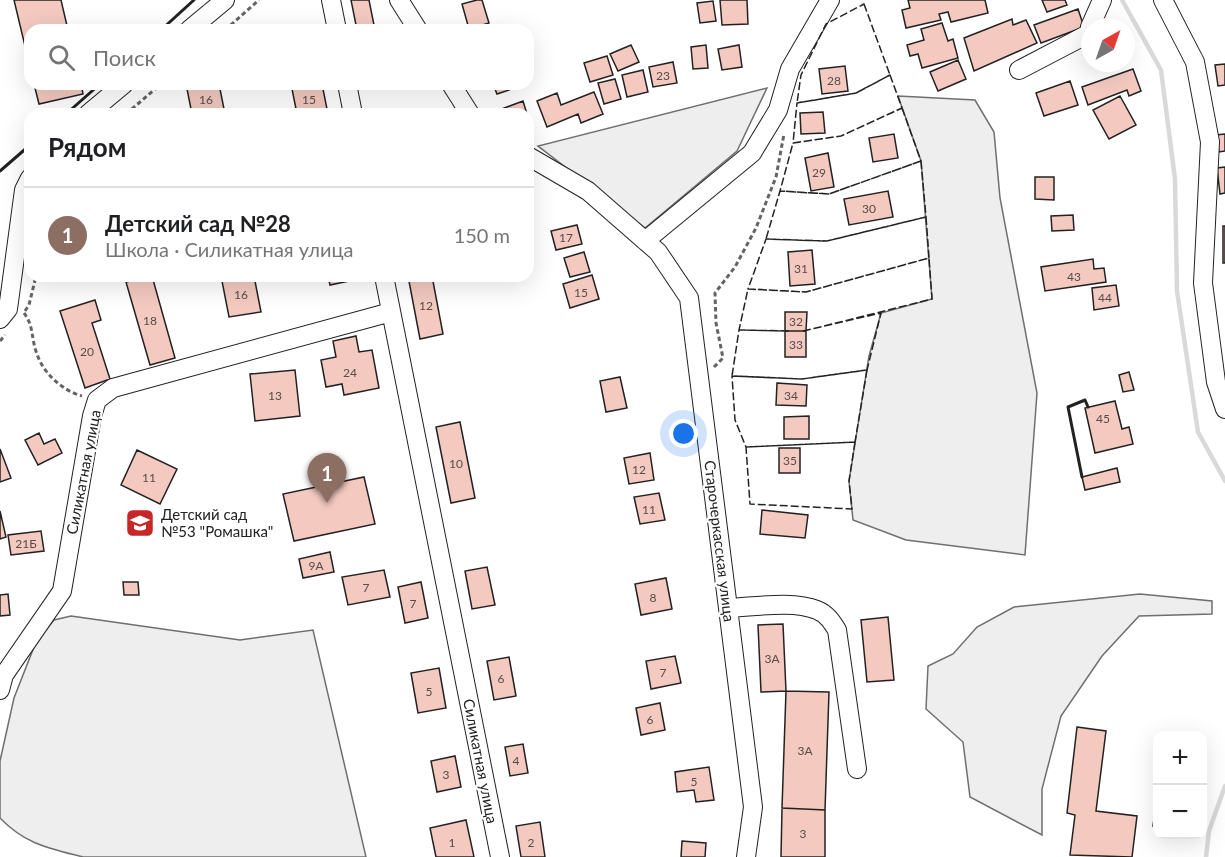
<!DOCTYPE html>
<html lang="ru">
<head>
<meta charset="utf-8">
<style>
	body { margin:0; font-family:Lato,sans-serif; background:#f6f6f6; color:#202124 }
	.controls { position:absolute; right:18px; bottom:18px; display:grid; overflow:hidden; border-radius:12px; box-shadow:0 6px 24px #0002 }
	.controls button { width:54px; height:54px; display:grid; place-items:center; padding:0; border:0; border-bottom:2px solid #e0e0e0; background:#fff; color:#202124; font:30px sans-serif }
	.compass { position:absolute; left:1081px; top:18px; width:54px; height:54px; border-radius:50%; background:#fff; box-shadow:0 6px 24px #0002; rotate:40deg }
	.you { position:absolute; left:684px; top:434px; width:21px; height:21px; margin:-15px; border:4px solid #fff; border-radius:50%; background:#1a73e8; box-shadow:0 0 0 9px #1a73e833 }
	.badge { display:grid; place-items:center; width:39px; height:39px; border-radius:50%; background:#c62828; color:#fff; font-size:20px; font-weight:700 }
	.pin { position:absolute; translate:-50% -50px; filter:drop-shadow(0 2px 3px #0008) }
	.pin::after { content:''; position:absolute; top:32px; width:21px; height:18px; background:inherit; clip-path:polygon(0 0,100% 0,50% 100%) }
	.list { margin:0; padding:0; list-style:none }
	h2 { display:flex; justify-content:space-between; align-items:center; height:78px; margin:0; padding:0 24px; font-size:26px }
	h2 small { font-size:20px; font-weight:400; color:#757577 }
	.list li { display:grid; grid-template-columns:39px 1fr auto; gap:18px; align-items:center; box-sizing:border-box; height:96px; padding:0 24px; border-top:2px solid #e0e0e0 }
	.list b { display:block; font-size:22px; white-space:nowrap }
	.list p { margin:0; font-size:20px; white-space:nowrap; color:#757577 }
	.list em { font-size:20px; font-style:normal; color:#757577 }
	.icon { flex:none; width:33px; height:33px; fill:none; stroke:currentColor; stroke-width:2; stroke-linecap:round; stroke-linejoin:round }
	.map { position:relative; flex:none; width:1225px; height:857px; overflow:hidden }
	.search { position:absolute; background:#fff; box-shadow:0 6px 24px #0002; left:24px; top:24px; width:510px; height:66px; display:flex; align-items:center; gap:15px; box-sizing:border-box; padding:0 21px; border-radius:18px; color:#757577; font-size:22px }
	.panel { position:absolute; background:#fff; box-shadow:0 6px 24px #0002; left:24px; top:108px; width:510px; height:174px; border-radius:18px }
	.map>svg:first-child { display:block }
	.green { fill:#eee; stroke:#6f6f6f; stroke-width:1.5 }
	.lines { fill:none; stroke-linecap:round; stroke-linejoin:round }
	.stream { stroke:#d9d9d9; stroke-width:4.5 }
	.building { fill:#f3c9c0; stroke:#222; stroke-width:1.5 }
	.minor-casing { stroke:#222; stroke-width:20 }
	.path { stroke:#646464; stroke-width:3; stroke-dasharray:4.5 3; stroke-linecap:butt }
	.minor { stroke:#fff; stroke-width:18 }
	.fence { stroke:#222; stroke-width:1.5; stroke-dasharray:8 3; stroke-linecap:butt }
	.wall { stroke:#222; stroke-width:3 }
	.labels { text-anchor:middle; dominant-baseline:central; stroke-width:4.5; stroke-linejoin:round; paint-order:stroke }
	.number-label { font-size:12px; fill:#564c4a }
	.street-label { font-size:15px; fill:#222; stroke:#fff }
	.poi-label { font-size:15px; fill:#222; stroke:#fff; text-anchor:start }
</style>
</head>
<body>
<div class="map">
<svg width="1225" height="857" viewBox="0 0 1225 857">
	<rect width="100%" height="100%" fill="#fff"/>
	<path class="green" d="M767 88 737 151 645 228 538 146Z
		M898 96 975 100 994 132 1000 198 1037 393 1025 555 906 540 853 520 849 481 869 356 881 313 932 299 921 161Z
		M1140 594 1212 601V614L1139 616 1102 656 1061 716 1042 789V835L970 797 963 742 926 709 928 666 953 654 977 627 1014 607Z
		M71 616 240 640 313 630 366 857H83C48 848 25 844 0 818V761L14 698 36 642 54 620Z"/>
	<g class="lines">
		<path class="stream" d="M1122 0 1161 70 1175 179 1177 291 1198 432 1225 481
			M1206 857 1209 831 1225 786"/>
	</g>
	<path class="building" d="M14 0H61L68 30H30V67Z
		M351 0H369L375 30H357Z
		M477 0H482L489 23 469 29 462 4Z
		M720 0H747L748 24 722 25Z
		M908 0H985L988 13 951 22 948 12 939 14 941 20 906 28 902 10 910 8Z
		M1042 0H1065L1067 5 1047 12Z
		M713 1 716 21 700 23 697 3Z
		M1078 9 1084 27 1041 43 1034 25Z
		M1012 19 1013 25 1026 20 1037 43 974 71 964 38Z
		M942 23 948 41 953 39 958 58 922 68 918 54 910 56 907 45 924 40 921 29Z
		M631 45 639 62 618 71 610 54Z
		M706 45 708 68 693 69 691 47Z
		M739 45 742 67 722 70 718 49Z
		M607 56 613 75 590 82 584 63Z
		M958 60 966 79 938 91 930 72Z
		M673 62 677 83 653 87 649 67Z
		M1225 64V85L1218 86 1215 65Z
		M845 66 848 91 822 94 819 69Z
		M1133 69 1141 91 1129 96 1127 90 1088 105 1082 87Z
		M643 70 648 92 627 97 622 75Z
		M615 79 621 99 604 104 598 83Z
		M1070 81 1078 105 1044 116 1036 93Z
		M34 84H81L83 94 39 104Z
		M186 84H219L225 114H192Z
		M291 84H322L328 114H297Z
		M493 84H527L497 94Z
		M594 92 603 114 581 123 578 114 547 127 537 101 557 93 561 105Z
		M1120 96 1136 125 1109 139 1093 110Z
		M523 101 527 114H500L499 110Z
		M410 109 412 114H387Z
		M823 112 825 133 801 134 800 113Z
		M894 134 898 158 873 162 869 138Z
		M1225 134V151L1219 152 1216 135Z
		M828 153 834 187 811 191 805 158Z
		M1225 167V193L1220 194 1217 168Z
		M1035 177H1054V200L1035 199Z
		M888 191 893 217 849 225 844 199Z
		M1073 215 1074 230 1052 231 1051 216Z
		M577 225 582 244 556 250 551 231Z
		M1223 226H1225V263H1223Z
		M812 250 815 284 790 286 788 252Z
		M584 252 590 272 570 277 564 258Z
		M1093 259 1094 269 1104 268 1106 282 1045 291 1041 267Z
		M592 275 599 299 570 308 563 284Z
		M152 276 175 358 150 365 126 282Z
		M221 276H254L261 312 229 317Z
		M328 276H359V279L330 285Z
		M408 276H432L443 334 420 339Z
		M1116 285 1119 306 1094 310 1092 288Z
		M95 300 101 320 92 323 110 379 85 388 60 311Z
		M785 312H807L806 331H785Z
		M785 331H806V357H785Z
		M356 336 359 352 372 350 379 388 344 395 342 384 326 387 321 360 336 357 333 341Z
		M295 370 300 416 255 421 250 374Z
		M1129 372 1134 390 1123 392 1119 375Z
		M620 377 627 408 606 412 600 381Z
		M777 383 807 385 806 406 776 405Z
		M1115 401 1122 429 1129 427 1133 444 1095 453 1085 408Z
		M809 416V439H784V417Z
		M460 422 475 498 451 503 436 427Z
		M39 433 44 444 55 439 62 453 38 465 25 440Z
		M779 448H800V473H779Z
		M0 449 11 478 0 482Z
		M137 450 177 469 160 504 121 485Z
		M650 453 654 480 629 484 624 458Z
		M1117 468 1120 482 1085 490 1082 477Z
		M364 477 375 524 294 541 283 494Z
		M659 493 665 520 640 524 634 497Z
		M762 510 808 515 805 538 760 534Z
		M0 511 6 537 0 539Z
		M41 531 44 551 11 555 8 535Z
		M330 552 334 572 303 578 299 559Z
		M487 567 495 605 472 609 465 571Z
		M384 570 390 597 348 605 342 577Z
		M666 578 672 609 641 615 635 584Z
		M123 582H138L139 595H124Z
		M421 582 428 618 405 623 398 587Z
		M8 594 10 615 0 616V595Z
		M888 617 894 680 867 682 861 620Z
		M783 624 786 691 761 692 758 625Z
		M675 656 681 683 651 689 646 661Z
		M509 657 516 696 494 700 487 661Z
		M439 668 446 708 418 713 411 673Z
		M786 691 829 692 825 810 782 808Z
		M660 703 665 730 641 735 636 708Z
		M1077 727 1106 731 1096 811 1137 816 1132 857 1070 855 1075 815 1067 813Z
		M523 744 528 773 510 776 505 747Z
		M455 756 461 787 437 792 431 761Z
		M709 767 714 800 696 802 694 790 677 792 675 772Z
		M1158 790V826H1153Z
		M782 808 825 810V857H781Z
		M466 820 474 857H436L430 828Z
		M540 822 545 857H521L516 826Z
		M682 841 706 843 705 857H681Z"/>
	<g class="lines">
		<g class="minor-casing">
			<path id="minor" d="M331 0 337 30
				M399 0 418 30
				M1163 0 1195 62 1210 142 1203 283 1216 382 1225 409
				M1090 27 1102 0
				M189 30 225 0
				M1019 70 1088 34 1090 28
				M347 84 353 114
				M451 84 470 114
				M88 114 124 84
				M528 156 588 191 658 252 689 298 753 807 746 857
				M645 241 752 153 778 110 790 69 830 0
				M384 276 500 857
				M0 319 8 309 24 190 30 178
				M728 608C754 607 793 600 817 610 827 614 832 622 837 630L857 769
				M0 690 4 675 62 591 92 416 97 400 113 388 391 312"/>
		</g>
		<path class="path" d="M225 30 259 0
			M126 114 161 84
			M25 311 29 305 36 276
			M24 313C34 326 31 339 37 354 43 373 63 391 82 396
			M0 341 5 335
			M714 367 723 358 716 323 715 293 735 267 756 228 776 177 784 134"/>
		<use href="#minor" class="minor"/>
		<path class="fence" d="M864 4 890 75 856 93 797 103 801 75 826 24Z
			M890 75 902 108 841 136 793 143 797 103 856 93Z
			M902 108 921 161 829 194 780 191 793 143 841 136Z
			M921 161 926 217 827 241 766 239 780 191 829 194Z
			M926 217 929 258 806 292 748 289 766 239 827 241Z
			M785 331 739 330 748 289 806 292 929 258 932 299 804 331
			M789 331 739 330 732 376 802 379 867 370 881 313 803 331
			M867 370 855 442 746 447 735 420 732 376 802 379Z
			M855 442 849 481 852 509 750 504 746 447Z"/>
		<path class="wall" d="M161 30 194 0
			M66 114 100 84
			M0 171 30 145
			M1082 477 1068 407 1085 400 1088 407"/>
	</g>
	<defs>
		<g id="school-square" transform="scale(1.5)"><rect x="-9" y="-9" width="18" height="18" rx="4" fill="#c62828" stroke="#fff"/><path d="M0-5L7-2L0 1L-7-2ZM-4 1L0 2.5L4 1V4Q0 6-4 4Z" fill="#fff"/></g>
	</defs>
	<g fill-rule="evenodd">
		<use href="#school-square" x="140" y="523"/>
	</g>
	<g class="labels">
		<g class="number-label">
			<text x="663" y="75">23</text>
			<text x="834" y="80">28</text>
			<text x="206" y="99">16</text>
			<text x="309" y="99">15</text>
			<text x="819" y="172">29</text>
			<text x="869" y="208">30</text>
			<text x="566" y="237">17</text>
			<text x="801" y="268">31</text>
			<text x="1074" y="276">43</text>
			<text x="581" y="292">15</text>
			<text x="241" y="294">16</text>
			<text x="1105" y="297">44</text>
			<text x="426" y="305">12</text>
			<text x="150" y="320">18</text>
			<text x="796" y="321">32</text>
			<text x="796" y="344">33</text>
			<text x="87" y="351">20</text>
			<text x="350" y="372">24</text>
			<text x="275" y="395">13</text>
			<text x="791" y="395">34</text>
			<text x="1103" y="418">45</text>
			<text x="790" y="460">35</text>
			<text x="456" y="463">10</text>
			<text x="639" y="469">12</text>
			<text x="149" y="477">11</text>
			<text x="649" y="509">11</text>
			<text x="26" y="543">21Б</text>
			<text x="316" y="565">9А</text>
			<text x="366" y="587">7</text>
			<text x="653" y="597">8</text>
			<text x="413" y="603">7</text>
			<text x="772" y="658">3А</text>
			<text x="663" y="672">7</text>
			<text x="501" y="678">6</text>
			<text x="429" y="691">5</text>
			<text x="650" y="719">6</text>
			<text x="805" y="750">3А</text>
			<text x="516" y="760">4</text>
			<text x="446" y="774">3</text>
			<text x="694" y="781">5</text>
			<text x="803" y="833">3</text>
			<text x="452" y="842">1</text>
			<text x="531" y="842">2</text>
		</g>
		<g class="street-label">
			<text transform="translate(83 472) rotate(-79)">Силикатная улица</text>
			<text transform="translate(720 541) rotate(83)">Старочеркасская улица</text>
			<text transform="translate(481 761) rotate(79)">Силикатная улица</text>
		</g>
		<g class="poi-label">
			<text x="161" y="514">Детский сад<tspan x="161" dy="17">№53 "Ромашка"</tspan></text>
		</g>
	</g>
</svg>
<div class="controls">
<button>+</button>
<button>−</button>
</div>
<svg class="compass" viewBox="-18 -18 36 36"><path d="M0-13l5 13h-10z" fill="#e53935"/><path d="M0 13l5-13h-10z" fill="#757577"/></svg>
<div class="you"></div>
<div class="pin badge" style="left:327px;top:503px;background:#8d6e63">1</div>
<div class="search"><svg class="icon" aria-label="search" viewBox="0 0 24 24"><circle cx="10" cy="10" r="6"/><path d="M15 15l6 6"/></svg>Поиск</div>
<section class="panel">
<h2>Рядом<small></small></h2>
<ul class="list">
<li><span class="badge" style="background:#8d6e63">1</span><div><b>Детский сад №28</b><p>Школа · Силикатная улица</p></div><em>150 m</em></li>
</ul>
</section>
</div>
</body>
</html>
